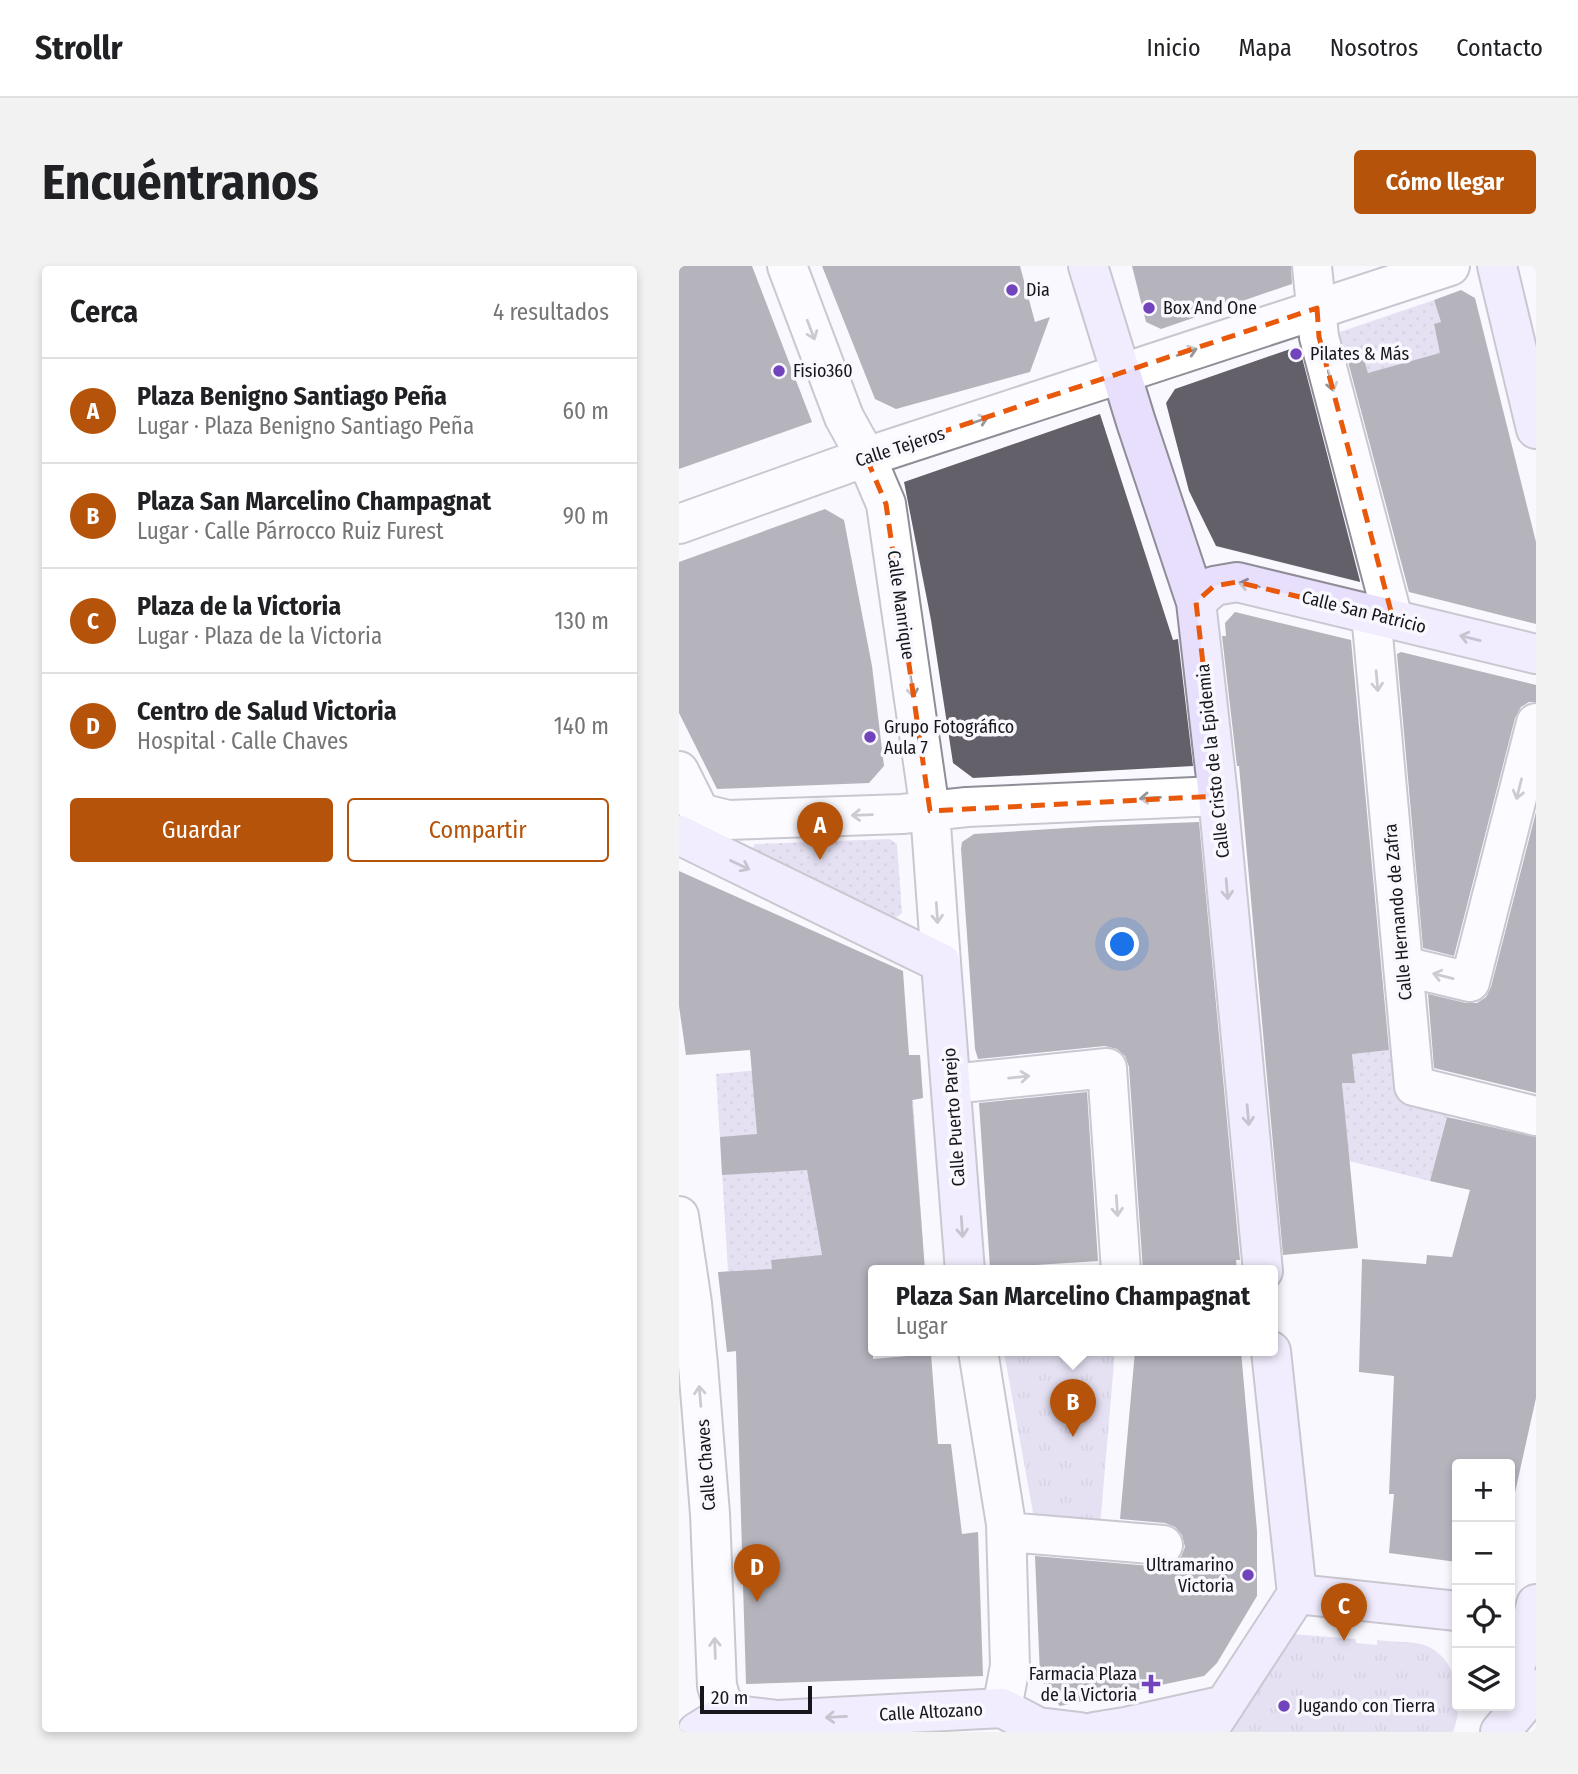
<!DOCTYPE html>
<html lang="es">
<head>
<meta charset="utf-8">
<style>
	body { margin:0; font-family:"Fira Sans Condensed",sans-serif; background:#f2f2f2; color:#202124 }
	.controls { position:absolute; right:21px; bottom:21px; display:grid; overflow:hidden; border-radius:7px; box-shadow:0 4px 10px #0003 }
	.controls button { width:63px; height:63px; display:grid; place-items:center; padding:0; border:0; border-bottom:2px solid #e0e0e0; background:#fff; color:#202124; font:35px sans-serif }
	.scale { position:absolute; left:21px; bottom:18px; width:112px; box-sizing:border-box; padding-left:7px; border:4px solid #17161a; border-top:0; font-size:19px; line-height:24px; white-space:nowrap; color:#17161a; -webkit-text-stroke:5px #f9f8ff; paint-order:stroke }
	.you { position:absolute; left:444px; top:679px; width:24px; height:24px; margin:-18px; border:5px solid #fff; border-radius:50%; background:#1a73e8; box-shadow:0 0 0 10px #1a73e833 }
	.badge { display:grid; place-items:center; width:46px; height:46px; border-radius:50%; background:#b45309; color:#fff; font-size:23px; font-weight:700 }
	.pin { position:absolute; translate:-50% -58px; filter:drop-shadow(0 2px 4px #0008) }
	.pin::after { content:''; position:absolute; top:37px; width:24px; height:21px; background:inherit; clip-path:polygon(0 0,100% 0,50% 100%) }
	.popup { position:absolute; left:189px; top:999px; width:410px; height:91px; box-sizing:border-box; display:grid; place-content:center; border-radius:7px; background:#fff; filter:drop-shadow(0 2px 5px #0005); font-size:23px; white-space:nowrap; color:#757577 }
	.popup b { font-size:26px; color:#202124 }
	.popup::after { content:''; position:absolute; left:50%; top:100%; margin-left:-14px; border:14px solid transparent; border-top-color:#fff }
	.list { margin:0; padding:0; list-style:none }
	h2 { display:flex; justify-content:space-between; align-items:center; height:91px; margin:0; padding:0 28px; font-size:30px }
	h2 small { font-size:23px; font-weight:400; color:#757577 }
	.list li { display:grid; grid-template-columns:46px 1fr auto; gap:21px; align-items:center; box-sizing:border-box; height:105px; padding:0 28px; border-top:2px solid #e0e0e0 }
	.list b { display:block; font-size:26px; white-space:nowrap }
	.list p { margin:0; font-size:23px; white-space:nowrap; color:#757577 }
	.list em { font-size:23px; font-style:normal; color:#757577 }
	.actions { display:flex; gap:14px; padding:21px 28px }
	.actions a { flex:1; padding:16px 0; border:2px solid #b45309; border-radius:7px; text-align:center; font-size:24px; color:#b45309 }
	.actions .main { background:#b45309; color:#fff }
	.icon { flex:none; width:38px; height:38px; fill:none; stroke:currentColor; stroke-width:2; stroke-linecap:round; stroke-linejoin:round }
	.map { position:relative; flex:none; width:857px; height:1466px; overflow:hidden; border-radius:7px }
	header { display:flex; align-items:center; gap:42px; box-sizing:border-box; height:98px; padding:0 35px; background:#fff; border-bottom:2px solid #e0e0e0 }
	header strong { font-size:33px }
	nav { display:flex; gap:38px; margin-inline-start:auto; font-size:24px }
	.intro { display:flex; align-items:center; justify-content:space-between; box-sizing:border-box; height:168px; padding:0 42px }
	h1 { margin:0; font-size:49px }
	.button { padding:18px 32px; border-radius:7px; background:#b45309; color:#fff; font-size:24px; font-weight:700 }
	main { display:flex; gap:42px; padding:0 42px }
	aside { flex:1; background:#fff; border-radius:7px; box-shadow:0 4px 10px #0003 }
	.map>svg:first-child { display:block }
	.grass { fill:url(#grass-dots) }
	.park { fill:url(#park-tufts) }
	.building { fill:#63606a }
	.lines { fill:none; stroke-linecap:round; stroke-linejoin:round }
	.street-casing { stroke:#908d97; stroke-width:42 }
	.secondary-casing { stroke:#908d97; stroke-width:42 }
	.street { stroke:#fff; stroke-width:38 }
	.secondary { stroke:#e8dffd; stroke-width:38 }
	.oneway { stroke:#979698 }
	.oneway2 { stroke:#8a8597 }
	.marked { fill:none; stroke:#e8590c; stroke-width:5; stroke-dasharray:14 9; stroke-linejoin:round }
	.poi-dot { fill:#7244bc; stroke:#f9f8ff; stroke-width:2.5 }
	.labels { text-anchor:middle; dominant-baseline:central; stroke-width:7; stroke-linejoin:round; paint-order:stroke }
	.poi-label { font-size:18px; fill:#17161a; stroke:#f9f8ff; text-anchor:start }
	.street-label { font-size:18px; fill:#17161a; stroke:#f9f8ff }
</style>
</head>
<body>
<header>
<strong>Strollr</strong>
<nav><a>Inicio</a><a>Mapa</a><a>Nosotros</a><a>Contacto</a></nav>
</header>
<div class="intro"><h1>Encuéntranos</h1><a class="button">Cómo llegar</a></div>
<main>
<aside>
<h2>Cerca<small>4 resultados</small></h2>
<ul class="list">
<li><span class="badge">A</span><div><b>Plaza Benigno Santiago Peña</b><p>Lugar · Plaza Benigno Santiago Peña</p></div><em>60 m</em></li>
<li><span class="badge">B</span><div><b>Plaza San Marcelino Champagnat</b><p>Lugar · Calle Párrocco Ruiz Furest</p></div><em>90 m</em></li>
<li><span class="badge">C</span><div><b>Plaza de la Victoria</b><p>Lugar · Plaza de la Victoria</p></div><em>130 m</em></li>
<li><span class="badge">D</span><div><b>Centro de Salud Victoria</b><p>Hospital · Calle Chaves</p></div><em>140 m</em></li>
</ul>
<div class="actions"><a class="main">Guardar</a><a>Compartir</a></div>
</aside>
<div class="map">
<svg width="857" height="1466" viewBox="0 0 857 1466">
	<defs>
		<pattern id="grass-dots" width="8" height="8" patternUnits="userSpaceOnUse" patternTransform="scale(1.75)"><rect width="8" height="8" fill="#cdc5e5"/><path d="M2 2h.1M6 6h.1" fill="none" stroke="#afa8c4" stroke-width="1.8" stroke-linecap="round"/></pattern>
		<pattern id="park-tufts" width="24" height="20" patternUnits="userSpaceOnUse" patternTransform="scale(1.75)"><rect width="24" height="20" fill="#cdc5e5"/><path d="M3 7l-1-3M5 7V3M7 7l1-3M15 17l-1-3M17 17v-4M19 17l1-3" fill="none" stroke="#afa8c4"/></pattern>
	</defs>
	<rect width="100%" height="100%" fill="#f9f8ff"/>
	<path class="grass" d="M755 34 762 56 755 59 764 94 689 107 682 83 661 89 655 68Z
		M211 573 218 578 223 647 215 653 72 584 76 578Z
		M718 783 770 842 751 915 670 895 663 817H676L673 787Z
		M241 789 244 832 234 834 246 1005H194V1074L48 1086 39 1007 49 1005 37 808Z"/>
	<path class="park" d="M327 1085H436L421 1260 355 1252 325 1086Z
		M613 1368 676 1373 677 1377 698 1379V1374C714 1377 734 1374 748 1380 780 1394 785 1439 774 1466H549Z"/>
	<path class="building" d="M0 0H73L133 156 0 203Z
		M143 0H341L356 56 371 51 351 106 217 143 196 133Z
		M453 0H612L613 18 482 63 467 56Z
		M782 24 796 32 857 276V358L730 326 667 88 682 83 689 107 761 87 755 58 762 56 755 34Z
		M620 80 681 315V316L537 280 510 225 494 164 487 137 496 123Z
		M421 148 494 374 499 373 514 500 294 512 274 497 252 354 225 216Z
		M146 243 165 254 193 400 205 500 190 517 38 523 0 447V296Z
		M556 346 672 374 710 784 673 788 676 817H663L679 982 604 989 560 500H558L543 370H547L546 357Z
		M722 386 857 419V436H850L842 441 836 452 775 690 744 682 718 388Z
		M857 546V827L755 802 749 728 787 737H798L807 731 812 721Z
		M520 556 561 994H557L558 1005H464L450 801 446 790 438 783 426 780 299 793 296 783 282 583 283 576 295 568 419 560Z
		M0 605 224 705 230 789H241L244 832 233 834 246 1005H194V1093L252 1088 259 1178H272L283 1268 299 1266 304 1410 67 1418 57 1085 48 1086 39 1006 93 1003 92 994 143 989 128 904 43 909 41 871 78 868 71 784 7 789 0 740Z
		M408 826 419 995 311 1002 300 837Z
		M768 851 857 871V1132L831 1249V1198H778V1296L710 1287 715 1228H710L715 1110 680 1106 683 993 747 998 748 989 773 991 791 924 751 915Z
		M456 1085H562L578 1265V1330L538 1397 525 1410 381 1440 369 1426 361 1409 356 1290 483 1301 494 1298 502 1291 506 1281 503 1269 496 1261 486 1257 441 1253Z"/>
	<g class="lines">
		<g class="street-casing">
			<path id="street" d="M108 0 165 151 187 191 207 238 251 545 262 697
				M633 0 640 71 714 353
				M0 258 187 191 771 0
				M692 347 735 820 857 850
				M0 505 21 547 49 554 223 548 288 541 539 530
				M724 700 791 716 857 457
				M272 818 428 802 442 1005
				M0 950 13 1037 19 1099 31 1248 38 1420 52 1466
				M299 1085 327 1258 331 1400 323 1442
				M328 1266 484 1279"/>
		</g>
		<g class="secondary-casing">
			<path id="secondary" d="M409 0 457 156 517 336 539 530 584 1005
				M818 0 857 163
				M517 336 535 320 558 316 857 388
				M0 569 262 697 286 1005
				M592 1085 618 1328
				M618 1328 778 1345
				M831 1414 853 1355 857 1338
				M18 1466 47 1448 99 1454 323 1442 359 1461 401 1466
				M415 1466 446 1461 546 1439
				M528 1466 618 1328
				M821 1466 857 1423"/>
		</g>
		<use href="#street" class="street"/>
		<use href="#secondary" class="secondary"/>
	</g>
	<defs><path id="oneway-shaft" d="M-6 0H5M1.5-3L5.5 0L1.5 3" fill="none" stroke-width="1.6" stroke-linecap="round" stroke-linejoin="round" transform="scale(1.75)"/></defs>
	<g class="oneway">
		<use href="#oneway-shaft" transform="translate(132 64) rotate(69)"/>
		<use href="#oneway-shaft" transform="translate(508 86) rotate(-19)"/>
		<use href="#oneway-shaft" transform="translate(652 115) rotate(75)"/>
		<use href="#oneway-shaft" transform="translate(299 155) rotate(-19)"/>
		<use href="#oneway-shaft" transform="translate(698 415) rotate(85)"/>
		<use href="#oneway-shaft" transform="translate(233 421) rotate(82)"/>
		<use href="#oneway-shaft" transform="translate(840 523) rotate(104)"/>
		<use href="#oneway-shaft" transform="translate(471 532) rotate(177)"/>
		<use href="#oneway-shaft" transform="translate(183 549) rotate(178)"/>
		<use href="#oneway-shaft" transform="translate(258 647) rotate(86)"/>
		<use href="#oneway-shaft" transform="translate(764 710) rotate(-166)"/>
		<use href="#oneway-shaft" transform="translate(340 811) rotate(-6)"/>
		<use href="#oneway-shaft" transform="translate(438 940) rotate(86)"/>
		<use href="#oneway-shaft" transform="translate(21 1130) rotate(-95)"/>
		<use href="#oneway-shaft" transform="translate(36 1382) rotate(-92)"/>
	</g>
	<g class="oneway2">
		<use href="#oneway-shaft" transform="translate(570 319) rotate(-168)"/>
		<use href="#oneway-shaft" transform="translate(791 372) rotate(-166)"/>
		<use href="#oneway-shaft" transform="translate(61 599) rotate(26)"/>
		<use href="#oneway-shaft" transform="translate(548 623) rotate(85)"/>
		<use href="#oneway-shaft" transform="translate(569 849) rotate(85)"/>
		<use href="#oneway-shaft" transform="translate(283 961) rotate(86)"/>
		<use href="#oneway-shaft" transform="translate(157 1451) rotate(177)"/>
	</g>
	<path d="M0 0H857V1466H0ZM638 42 640 71 714 353 558 316 535 320 517 336 539 530 251 545 207 238 187 191Z" fill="#f9f8ff" fill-opacity=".55" fill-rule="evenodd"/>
	<path class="marked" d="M638 42 640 71 714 353 558 316 535 320 517 336 539 530 251 545 207 238 187 191Z"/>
	<g class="poi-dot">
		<circle cx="333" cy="24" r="7"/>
		<circle cx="470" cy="42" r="7"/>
		<circle cx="617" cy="88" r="7"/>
		<circle cx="100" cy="105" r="7"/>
		<circle cx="191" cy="471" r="7"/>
		<circle cx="569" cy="1309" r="7"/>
		<path d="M468.5 1407.5h7v7h7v7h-7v7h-7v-7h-7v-7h7z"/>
		<circle cx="605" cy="1440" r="7"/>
	</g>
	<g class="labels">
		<g class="poi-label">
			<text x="347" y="24">Dia</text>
			<text x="484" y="42">Box And One</text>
			<text x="631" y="88">Pilates &amp; Más</text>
			<text x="114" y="105">Fisio360</text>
			<text x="205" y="461">Grupo Fotográfico<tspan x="205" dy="21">Aula 7</tspan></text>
			<text x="555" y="1299" text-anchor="end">Ultramarino<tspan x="555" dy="21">Victoria</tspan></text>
			<text x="458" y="1408" text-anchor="end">Farmacia Plaza<tspan x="458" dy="21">de la Victoria</tspan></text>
			<text x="619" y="1440">Jugando con Tierra</text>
		</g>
		<g class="street-label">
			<text transform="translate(221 181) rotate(-18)">Calle Tejeros</text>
			<text transform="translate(222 339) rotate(82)">Calle Manrique</text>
			<text transform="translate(685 346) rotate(14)">Calle San Patricio</text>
			<text transform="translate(534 495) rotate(-96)">Calle Cristo de la Epidemia</text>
			<text transform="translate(719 646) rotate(-95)">Calle Hernando de Zafra</text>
			<text transform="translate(275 851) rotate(-94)">Calle Puerto Parejo</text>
			<text transform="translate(27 1199) rotate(-94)">Calle Chaves</text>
			<text transform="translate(252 1446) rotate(-3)">Calle Altozano</text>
		</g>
	</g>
</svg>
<div class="controls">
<button>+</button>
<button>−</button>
<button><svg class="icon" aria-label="locate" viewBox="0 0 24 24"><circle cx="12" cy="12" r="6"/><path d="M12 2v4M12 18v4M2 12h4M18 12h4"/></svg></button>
<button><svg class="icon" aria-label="layers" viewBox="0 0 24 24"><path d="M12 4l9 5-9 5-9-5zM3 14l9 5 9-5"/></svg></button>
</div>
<div class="scale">20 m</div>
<div class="you"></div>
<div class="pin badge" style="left:141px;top:594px">A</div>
<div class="pin badge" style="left:394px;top:1171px">B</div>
<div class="popup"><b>Plaza San Marcelino Champagnat</b>Lugar</div>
<div class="pin badge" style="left:665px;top:1375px">C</div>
<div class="pin badge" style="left:78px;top:1336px">D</div>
</div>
</main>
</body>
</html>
